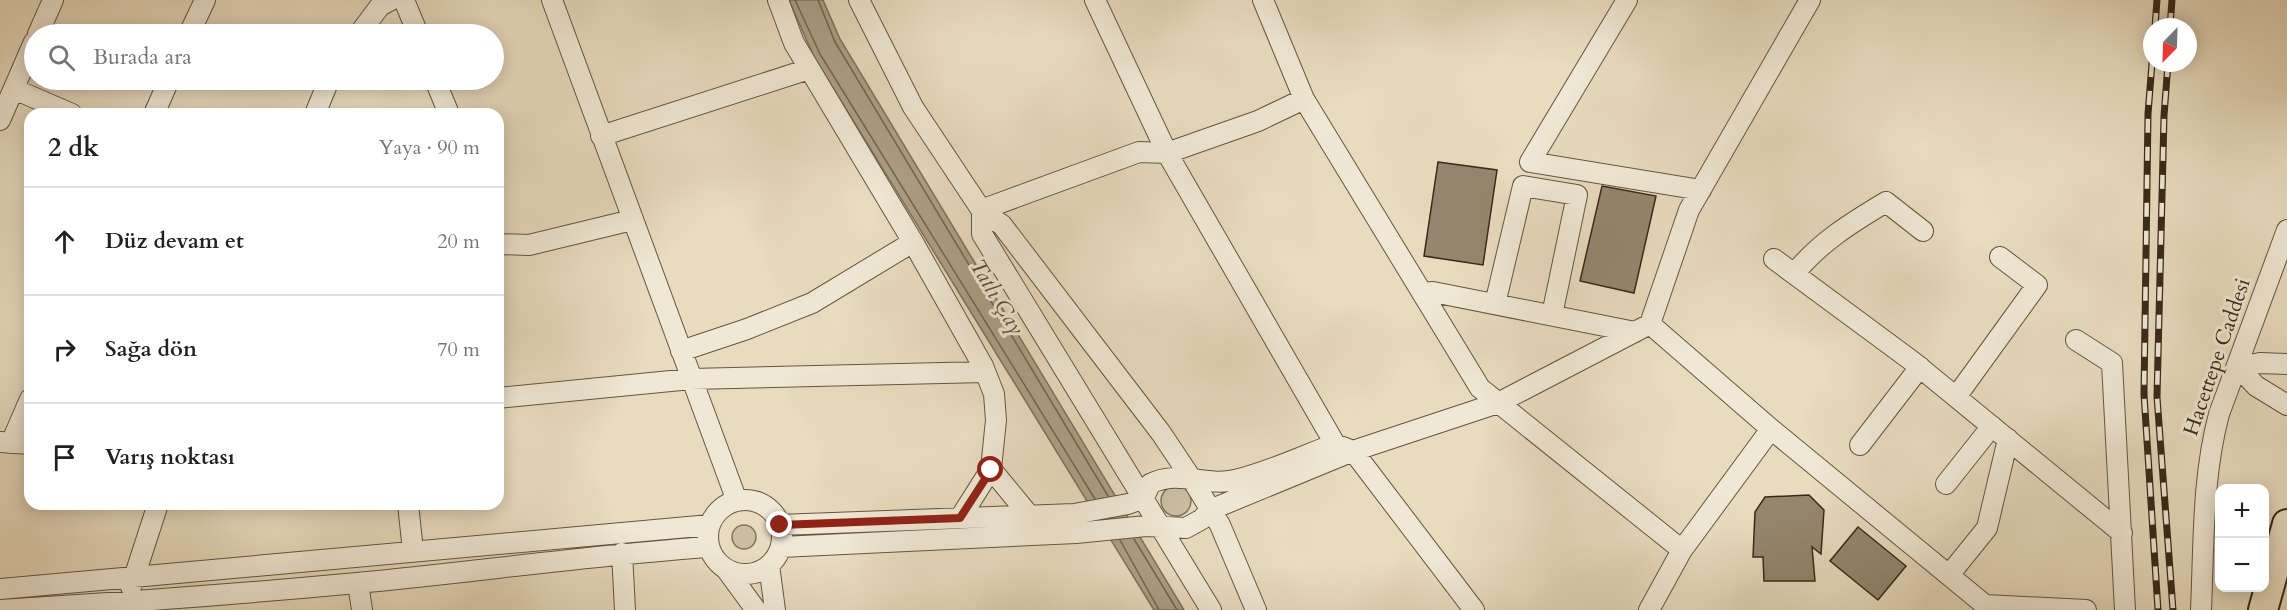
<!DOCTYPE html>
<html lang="tr">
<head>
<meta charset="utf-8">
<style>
	body { margin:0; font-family:Cardo,serif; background:#f2f2f2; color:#202124 }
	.controls { position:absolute; right:18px; bottom:18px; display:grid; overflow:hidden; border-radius:12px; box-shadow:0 3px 15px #0003 }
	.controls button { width:54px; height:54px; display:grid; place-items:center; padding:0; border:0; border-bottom:2px solid #e0e0e0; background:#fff; color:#202124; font:30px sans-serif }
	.compass { position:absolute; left:2143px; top:18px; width:54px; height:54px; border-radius:50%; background:#fff; box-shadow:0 3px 15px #0003; rotate:203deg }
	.stop { position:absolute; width:18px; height:18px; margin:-14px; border:4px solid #8f2418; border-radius:50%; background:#fff }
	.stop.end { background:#8f2418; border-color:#fff; box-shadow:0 2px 6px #0008 }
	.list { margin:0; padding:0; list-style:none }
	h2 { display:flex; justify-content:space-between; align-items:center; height:78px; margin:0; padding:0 24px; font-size:26px }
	h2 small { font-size:20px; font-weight:400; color:#757577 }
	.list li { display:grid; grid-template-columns:39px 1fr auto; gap:18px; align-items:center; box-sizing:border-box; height:108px; padding:0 24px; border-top:2px solid #e0e0e0 }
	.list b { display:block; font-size:22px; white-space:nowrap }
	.list em { font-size:20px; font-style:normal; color:#757577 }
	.icon { flex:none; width:33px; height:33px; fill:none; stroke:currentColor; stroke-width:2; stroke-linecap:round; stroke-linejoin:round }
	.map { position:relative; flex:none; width:2287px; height:610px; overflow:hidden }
	.search { position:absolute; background:#fff; box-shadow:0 3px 15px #0003; left:24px; top:24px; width:480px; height:66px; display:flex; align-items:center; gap:15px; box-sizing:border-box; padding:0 21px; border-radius:33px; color:#757577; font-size:22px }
	.panel { position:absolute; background:#fff; box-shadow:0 3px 15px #0003; left:24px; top:108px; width:480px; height:402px; border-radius:18px }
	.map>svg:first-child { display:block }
	.green { fill:#cabda2; stroke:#81745e; stroke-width:1.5 }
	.water { fill:#ac9f86; stroke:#7e705a; stroke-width:1.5 }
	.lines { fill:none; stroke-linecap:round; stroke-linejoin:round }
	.shore { stroke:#726450; stroke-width:1.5 }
	.building { fill:#94866f; stroke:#382a19; stroke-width:1.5 }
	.minor-casing { stroke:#645642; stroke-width:22 }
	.highway-casing { stroke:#382a19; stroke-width:32 }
	.minor { stroke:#f0e8d5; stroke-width:20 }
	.highway { stroke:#e8dbbe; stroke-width:28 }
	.rail-casing { stroke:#382a19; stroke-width:7 }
	.rail { stroke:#f0e8d5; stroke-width:4.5; stroke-dasharray:14; stroke-linecap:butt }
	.route { stroke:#8f2418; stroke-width:8 }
	.labels { text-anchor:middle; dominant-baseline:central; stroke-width:6; stroke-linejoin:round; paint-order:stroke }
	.street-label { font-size:21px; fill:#382a19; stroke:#f0e8d5 }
	.water-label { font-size:22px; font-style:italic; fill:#5b4d3a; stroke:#f0e8d5 }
</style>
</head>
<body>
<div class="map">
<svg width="2287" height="610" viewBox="0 0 2287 610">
	<rect width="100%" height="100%" fill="#e8dbbe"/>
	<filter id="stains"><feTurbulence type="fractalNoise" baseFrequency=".00333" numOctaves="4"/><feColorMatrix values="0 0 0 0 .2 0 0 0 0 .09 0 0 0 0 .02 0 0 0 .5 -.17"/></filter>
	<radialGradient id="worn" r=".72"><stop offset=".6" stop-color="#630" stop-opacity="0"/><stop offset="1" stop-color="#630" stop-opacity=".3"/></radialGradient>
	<path class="green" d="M1161 501a15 15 0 1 1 30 0a15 15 0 1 1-30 0Z
		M732 537a12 12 0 1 1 24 0a12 12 0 1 1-24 0Z"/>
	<path class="water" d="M789 0H823L840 39 1184 610H1154L814 57Z"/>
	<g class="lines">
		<path class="shore" d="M795 0 820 54 1095 499
			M818 0 835 42 1108 496
			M1134 539 1177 610
			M1120 540 1159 610"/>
	</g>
	<path class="building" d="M1438 162 1497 170 1483 265 1424 256Z
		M1602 186 1656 196 1634 293 1580 281Z
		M1809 495 1824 510 1821 554 1812 547 1815 581H1764L1763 557H1753L1755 512 1765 497Z
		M1858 527 1906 566 1878 600 1830 561Z"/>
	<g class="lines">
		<g class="minor-casing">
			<path id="minor" d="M404 0 418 34
				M552 0 737 501
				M778 0 794 43 913 242 983 366 994 394 996 420 991 469 960 518
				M859 0 913 107 982 211 1002 225 1161 433 1193 481 1220 525 1256 610
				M1095 0 1167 153 1335 444 1353 451 1474 610
				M1627 0 1530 162 1701 190
				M38 34 53 0
				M189 34 205 0
				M359 34 380 6 391 0
				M435 80 449 114
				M14 89 72 114
				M1304 99 1480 388 1682 550
				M154 114 169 80
				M315 114 329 80
				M0 120 34 42
				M601 136 809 69
				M981 210 1139 152 1167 153 1258 121 1304 99 1263 0
				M982 211V234L1211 610
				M498 244 529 245 632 220
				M1774 259 1912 361 2122 533
				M1794 274C1820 242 1851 223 1886 202L1923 231
				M1422 293 1433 292 1635 332
				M1495 304 1523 186 1577 195 1552 315
				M1650 324 1689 210 1810 0
				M2076 340 2112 363 2125 610
				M681 351 747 329 812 303 913 242
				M2237 368 2260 363 2287 364
				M2239 368 2256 386 2287 405
				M1956 397 2037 285 2000 257
				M498 398 691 379 985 372
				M0 442 30 444
				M11 443 30 399
				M1860 445 1920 367
				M991 469 1029 515
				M1946 484 1992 426
				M708 537a37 37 0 1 1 74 0a37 37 0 1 1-74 0Z
				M408 504 413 551
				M779 525 1074 514 1128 504 1144 498 1150 484C1178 469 1205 487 1235 480 1269 472 1302 456 1335 444
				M781 547 1076 533 1146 526 1186 528 1202 519 1210 510 1353 451 1498 403 1650 324 1771 429 1985 605 2086 610
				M622 553 625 610
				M769 565 775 610
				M726 569 756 610
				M1949 575 1987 528 2008 439
				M358 583 362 610
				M131 587 158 504
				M0 589 710 525
				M0 610C119 603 238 594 357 583 475 572 592 555 709 547
				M1649 610 1682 550 1771 429
				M2201 610C2204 544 2202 478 2219 414L2287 230"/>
		</g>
		<g class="highway-casing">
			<path id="highway" d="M2263 610 2287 524"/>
		</g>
		<use href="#minor" class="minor"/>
		<use href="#highway" class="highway"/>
		<g class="rail-casing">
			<path id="rail" d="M2155 27 2157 0
				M2170 27 2172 0
				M2152 63 2148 114 2144 394 2158 610
				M2168 63 2164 116 2157 397 2173 610"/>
		</g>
		<use href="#rail" class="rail"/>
	</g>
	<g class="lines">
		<path class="route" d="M780 525 960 518 991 470"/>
	</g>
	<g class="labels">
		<g class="street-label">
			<text transform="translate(2217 357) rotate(-71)">Hacettepe Caddesi</text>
		</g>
		<g class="water-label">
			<text transform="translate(997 297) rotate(59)">Tatlı Çay</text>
		</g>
	</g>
	<rect width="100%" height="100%" filter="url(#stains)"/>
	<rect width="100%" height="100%" fill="url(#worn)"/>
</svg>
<div class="controls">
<button>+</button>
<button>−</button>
</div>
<svg class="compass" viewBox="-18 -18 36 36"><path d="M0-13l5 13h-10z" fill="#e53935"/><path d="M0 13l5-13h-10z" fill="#757577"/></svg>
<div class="stop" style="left:991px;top:470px"></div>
<div class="stop end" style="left:780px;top:525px"></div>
<div class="search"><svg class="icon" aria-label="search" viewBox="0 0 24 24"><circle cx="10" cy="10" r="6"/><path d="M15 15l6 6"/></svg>Burada ara</div>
<section class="panel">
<h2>2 dk<small>Yaya · 90 m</small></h2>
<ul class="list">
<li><svg class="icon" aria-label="ahead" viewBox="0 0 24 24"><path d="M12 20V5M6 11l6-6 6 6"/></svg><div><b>Düz devam et</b></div><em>20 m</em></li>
<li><svg class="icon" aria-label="right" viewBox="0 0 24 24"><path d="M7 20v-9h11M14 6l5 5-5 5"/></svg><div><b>Sağa dön</b></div><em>70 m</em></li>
<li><svg class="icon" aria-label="arrive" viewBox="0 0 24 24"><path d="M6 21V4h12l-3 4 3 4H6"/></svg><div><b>Varış noktası</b></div></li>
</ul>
</section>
</div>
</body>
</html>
